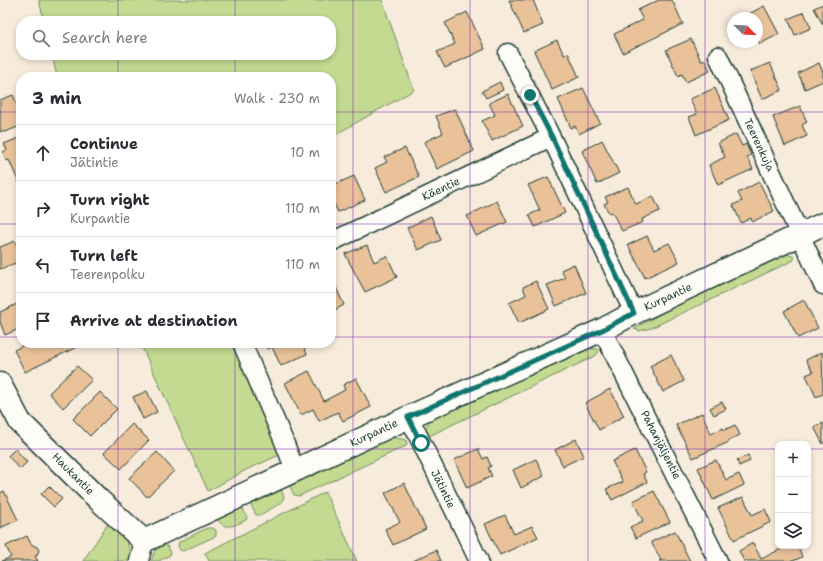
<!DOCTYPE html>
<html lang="en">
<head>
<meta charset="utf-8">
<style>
	body { margin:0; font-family:"Shantell Sans",sans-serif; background:#f7f7f7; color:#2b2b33 }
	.controls { position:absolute; right:12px; bottom:12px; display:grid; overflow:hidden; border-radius:8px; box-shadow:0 2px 6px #0003 }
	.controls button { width:36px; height:36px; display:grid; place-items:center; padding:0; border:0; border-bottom:1px solid #e1e1e2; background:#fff; color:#2b2b33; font:20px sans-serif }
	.compass { position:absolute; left:727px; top:12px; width:36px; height:36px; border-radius:50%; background:#fff; box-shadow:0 2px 6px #0003; rotate:114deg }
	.stop { position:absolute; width:12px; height:12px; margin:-9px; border:3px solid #0f766e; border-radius:50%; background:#fff }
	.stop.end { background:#0f766e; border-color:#fff; box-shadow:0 1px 4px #0008 }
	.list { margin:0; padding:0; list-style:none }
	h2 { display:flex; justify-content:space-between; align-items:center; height:52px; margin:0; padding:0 16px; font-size:17px }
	h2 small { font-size:13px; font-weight:400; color:#7c7c81 }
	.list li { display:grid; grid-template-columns:26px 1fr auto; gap:12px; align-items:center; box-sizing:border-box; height:56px; padding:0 16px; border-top:1px solid #e1e1e2 }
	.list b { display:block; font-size:15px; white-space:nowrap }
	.list p { margin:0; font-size:13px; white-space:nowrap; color:#7c7c81 }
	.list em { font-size:13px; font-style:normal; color:#7c7c81 }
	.icon { flex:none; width:22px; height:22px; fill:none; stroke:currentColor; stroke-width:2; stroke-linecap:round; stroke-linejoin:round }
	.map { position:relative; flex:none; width:823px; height:561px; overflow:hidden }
	.search { position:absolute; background:#fff; box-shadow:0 2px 6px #0003; left:16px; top:16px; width:320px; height:44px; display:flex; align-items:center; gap:10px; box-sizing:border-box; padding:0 14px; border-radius:16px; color:#7c7c81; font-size:15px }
	.panel { position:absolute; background:#fff; box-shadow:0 2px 6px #0003; left:16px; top:72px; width:320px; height:276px; border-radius:16px }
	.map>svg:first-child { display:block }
	.green { fill:#c3da90; stroke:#718c62 }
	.building { fill:#e9c29a; stroke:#1f3d34 }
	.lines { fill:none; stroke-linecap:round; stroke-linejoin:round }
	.minor-casing { stroke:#1f3d34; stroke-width:21 }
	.tertiary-casing { stroke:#1f3d34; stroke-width:25 }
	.minor { stroke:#fdfcf7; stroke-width:18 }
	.tertiary { stroke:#fdfcf7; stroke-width:22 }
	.route { stroke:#0f766e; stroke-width:5 }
	.grid { fill:none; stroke:#7b2cbf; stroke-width:1; stroke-opacity:0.55 }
	.labels { text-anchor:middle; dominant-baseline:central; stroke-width:3; stroke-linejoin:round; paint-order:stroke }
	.street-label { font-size:11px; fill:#1f3d34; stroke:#fdfcf7 }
</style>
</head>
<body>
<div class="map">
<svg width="823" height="561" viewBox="0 0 823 561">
	<rect width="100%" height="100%" fill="#f7ebdb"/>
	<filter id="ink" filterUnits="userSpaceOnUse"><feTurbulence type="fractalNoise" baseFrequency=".025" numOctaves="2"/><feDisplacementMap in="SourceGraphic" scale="8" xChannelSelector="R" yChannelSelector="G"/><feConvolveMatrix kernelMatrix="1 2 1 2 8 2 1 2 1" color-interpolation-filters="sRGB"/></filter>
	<g filter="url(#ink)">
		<path class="green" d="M39 0H382L414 90 331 137V77H57L52 55H331V21H44Z
			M781 254 790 255 794 257V260L651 328 639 331 634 329 714 283Z
			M140 343H238L284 453 246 470 208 491Z
			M580 348 598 349V353L595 356 429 436 426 435V426L432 418Z
			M392 437 406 440 407 444 406 446 299 496 294 495 289 484 383 439Z
			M277 487 281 489 284 497 281 503 260 515H256L250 503Z
			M325 492 357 561H209L205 553Z
			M242 507 247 517 246 520C236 525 225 531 218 520L221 515Z
			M109 522 125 538 133 559 132 561H83Z
			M207 528H212L216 530V536L183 551 180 550 178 546 179 542Z
			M165 545 168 547 171 552 170 555 159 561H151L155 550Z"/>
		<path class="building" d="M509 0H533L543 25 524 33Z
			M659 0H672L683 24 623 53 614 34 643 20 638 10Z
			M823 4V25L814 8Z
			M764 6 779 34 760 44 757 39V18H749L747 15Z
			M467 12 485 49 445 68 437 52 455 44 445 23Z
			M804 12 811 28 795 35 788 19Z
			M691 39 701 61 705 60 710 71 686 82 682 74 678 76 666 50Z
			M557 40 564 55 568 53 579 77 552 90 534 51Z
			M770 63 782 90 762 99 750 71Z
			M819 63 823 72V81L805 89 798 73Z
			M500 82 503 90 486 98 482 91Z
			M583 88 600 123 579 134 575 126 571 128 558 99Z
			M715 88 729 120 696 135 689 117 697 114 690 99Z
			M508 94 523 126 492 141 482 121 495 115 489 103Z
			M13 95 21 114V122L18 127 5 132 2 131 0 132V100Z
			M800 106 807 122 802 125 807 136 785 146 773 117Z
			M455 109 474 151 437 169 424 142 443 133 436 116Z
			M736 134 742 146 746 144 751 155 747 157 753 169 718 185 709 165 725 157 718 143Z
			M21 137V187L9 160 6 161 3 152 7 150 4 144Z
			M602 140 619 173 597 184 582 151Z
			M405 148 419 177 386 192 375 168 387 162 384 157Z
			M354 176 365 200 338 212 331 198V186Z
			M548 177 565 213 535 227 529 215 540 210 528 185Z
			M759 182 774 211 752 222 751 218 741 223 733 205 742 201 738 193Z
			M628 187 636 204 653 196 660 211 642 219 643 222 622 231 612 212 609 213 604 204 608 202 605 197Z
			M497 201 507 222 476 236 467 216Z
			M431 216 441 240 418 250 407 228Z
			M647 236 654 250 669 243 679 262 645 278 628 245Z
			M15 241 21 255V261L0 269V247Z
			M367 245 374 262 387 256 397 277 365 292 345 254Z
			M574 264 586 293 556 306 547 285 565 278 561 270Z
			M331 277 344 305 331 312Z
			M536 281 549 309 519 323 509 303 526 295 523 287Z
			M804 300 818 328 798 338 784 311Z
			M21 302V328L5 335 0 322V312Z
			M28 343H80L81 345 25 372 14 350Z
			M265 343H302L307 354 281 366 272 347 268 349Z
			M822 352 823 394 816 397 806 375 813 372 806 360Z
			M671 355 684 381 663 392 650 366Z
			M77 366 92 380 63 408 49 393Z
			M309 371 324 401 345 390 343 385 356 378 371 407 343 421 338 412 319 421 313 409 301 415 285 383Z
			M610 389 624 416 599 430 585 403Z
			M147 391 157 412 143 419 133 397Z
			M100 392 117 409 90 436 73 419Z
			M722 402 726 409 714 415 710 408Z
			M702 413 711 434 723 428 724 430 735 425 740 435 729 440V442L693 458 676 425Z
			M823 423V444L814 427Z
			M132 424 149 440 121 469 104 453Z
			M576 439 584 456 563 466 555 450Z
			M15 449 27 462 20 469 8 456Z
			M478 449 483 459 487 457 491 466 488 468 492 476 467 488 454 460Z
			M635 450 646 472 643 474 647 482 612 500 606 489 623 482 612 461Z
			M157 452 174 471 147 497 129 478Z
			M748 455 750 461 739 466 737 460Z
			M536 459 544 476 521 488 513 470Z
			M716 460 726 480 739 474 744 485 713 500 698 468Z
			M404 483 426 529 393 545 385 529 400 522 385 493Z
			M49 486 62 499 54 507 41 494Z
			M4 491 18 520 0 528V493Z
			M654 491 670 522 636 538 630 527 643 521 633 501Z
			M743 497 752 515 765 509 771 522 734 540 718 508Z
			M505 515 514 534 532 526 538 537 500 555 485 524Z
			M675 531 690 561H659L661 560 651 542Z
			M27 536 31 544 37 547 39 550 37 555 35 556 38 561H2L11 557 6 546Z
			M753 543 761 559 787 546H798L802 557 793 561H744L739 551Z
			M436 550 441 561H413Z"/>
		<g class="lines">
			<g class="minor-casing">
				<path id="minor" d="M508 53 551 137 634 313
					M718 56 823 285
					M331 242 551 137
					M602 330 718 561
					M242 343 283 439 295 470
					M409 417 479 561
					M139 561 144 541"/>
			</g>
			<g class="tertiary-casing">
				<path id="tertiary" d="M0 384 20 422 99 500 144 541 409 417 602 330 634 313 823 224"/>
			</g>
			<use href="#minor" class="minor"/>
			<use href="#tertiary" class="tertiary"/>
		</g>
	</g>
	<g class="lines" filter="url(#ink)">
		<path class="route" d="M421 443 408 417 602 330 634 313 552 137 530 95"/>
	</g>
	<path class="grid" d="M118 0V21M235 0V21M353 0V561M470 0V561M588 0V561M705 0V561M118 55V77M235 55V77M0 112H21M331 112H823M0 224H21M331 224H823M0 337H21M331 337H823M118 343V561M235 343V561M0 449H778M808 449H823"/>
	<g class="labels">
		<g class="street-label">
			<text transform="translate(759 145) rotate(65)">Teerenkuja</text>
			<text transform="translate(441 189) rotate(-25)">Käentie</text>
			<text transform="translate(668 297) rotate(-25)">Kurpantie</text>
			<text transform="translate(374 433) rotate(-25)">Kurpantie</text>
			<text transform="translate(661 445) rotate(63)">Pahanjäljentie</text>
			<text transform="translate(73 474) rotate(45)">Haukantie</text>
			<text transform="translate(443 489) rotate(64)">Jätintie</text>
		</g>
	</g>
</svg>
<div class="controls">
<button>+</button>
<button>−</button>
<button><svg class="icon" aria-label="layers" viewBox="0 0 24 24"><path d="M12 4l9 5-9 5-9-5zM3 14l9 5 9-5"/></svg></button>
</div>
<svg class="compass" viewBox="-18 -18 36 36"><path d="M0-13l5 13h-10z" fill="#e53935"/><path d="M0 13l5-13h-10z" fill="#7c7c81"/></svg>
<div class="stop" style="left:421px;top:443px"></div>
<div class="stop end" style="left:530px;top:95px"></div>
<div class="search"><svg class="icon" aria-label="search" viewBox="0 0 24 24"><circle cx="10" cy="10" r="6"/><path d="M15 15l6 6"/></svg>Search here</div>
<section class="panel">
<h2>3 min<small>Walk · 230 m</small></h2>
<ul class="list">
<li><svg class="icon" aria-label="ahead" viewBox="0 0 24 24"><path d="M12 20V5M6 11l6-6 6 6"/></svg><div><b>Continue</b><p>Jätintie</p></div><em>10 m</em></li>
<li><svg class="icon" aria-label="right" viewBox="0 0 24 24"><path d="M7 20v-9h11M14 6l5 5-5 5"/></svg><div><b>Turn right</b><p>Kurpantie</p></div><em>110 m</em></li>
<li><svg class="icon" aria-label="left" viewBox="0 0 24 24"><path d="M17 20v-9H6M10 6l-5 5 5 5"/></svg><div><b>Turn left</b><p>Teerenpolku</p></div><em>110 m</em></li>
<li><svg class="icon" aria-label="arrive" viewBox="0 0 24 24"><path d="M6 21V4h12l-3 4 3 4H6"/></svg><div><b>Arrive at destination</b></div></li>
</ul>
</section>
</div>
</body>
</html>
